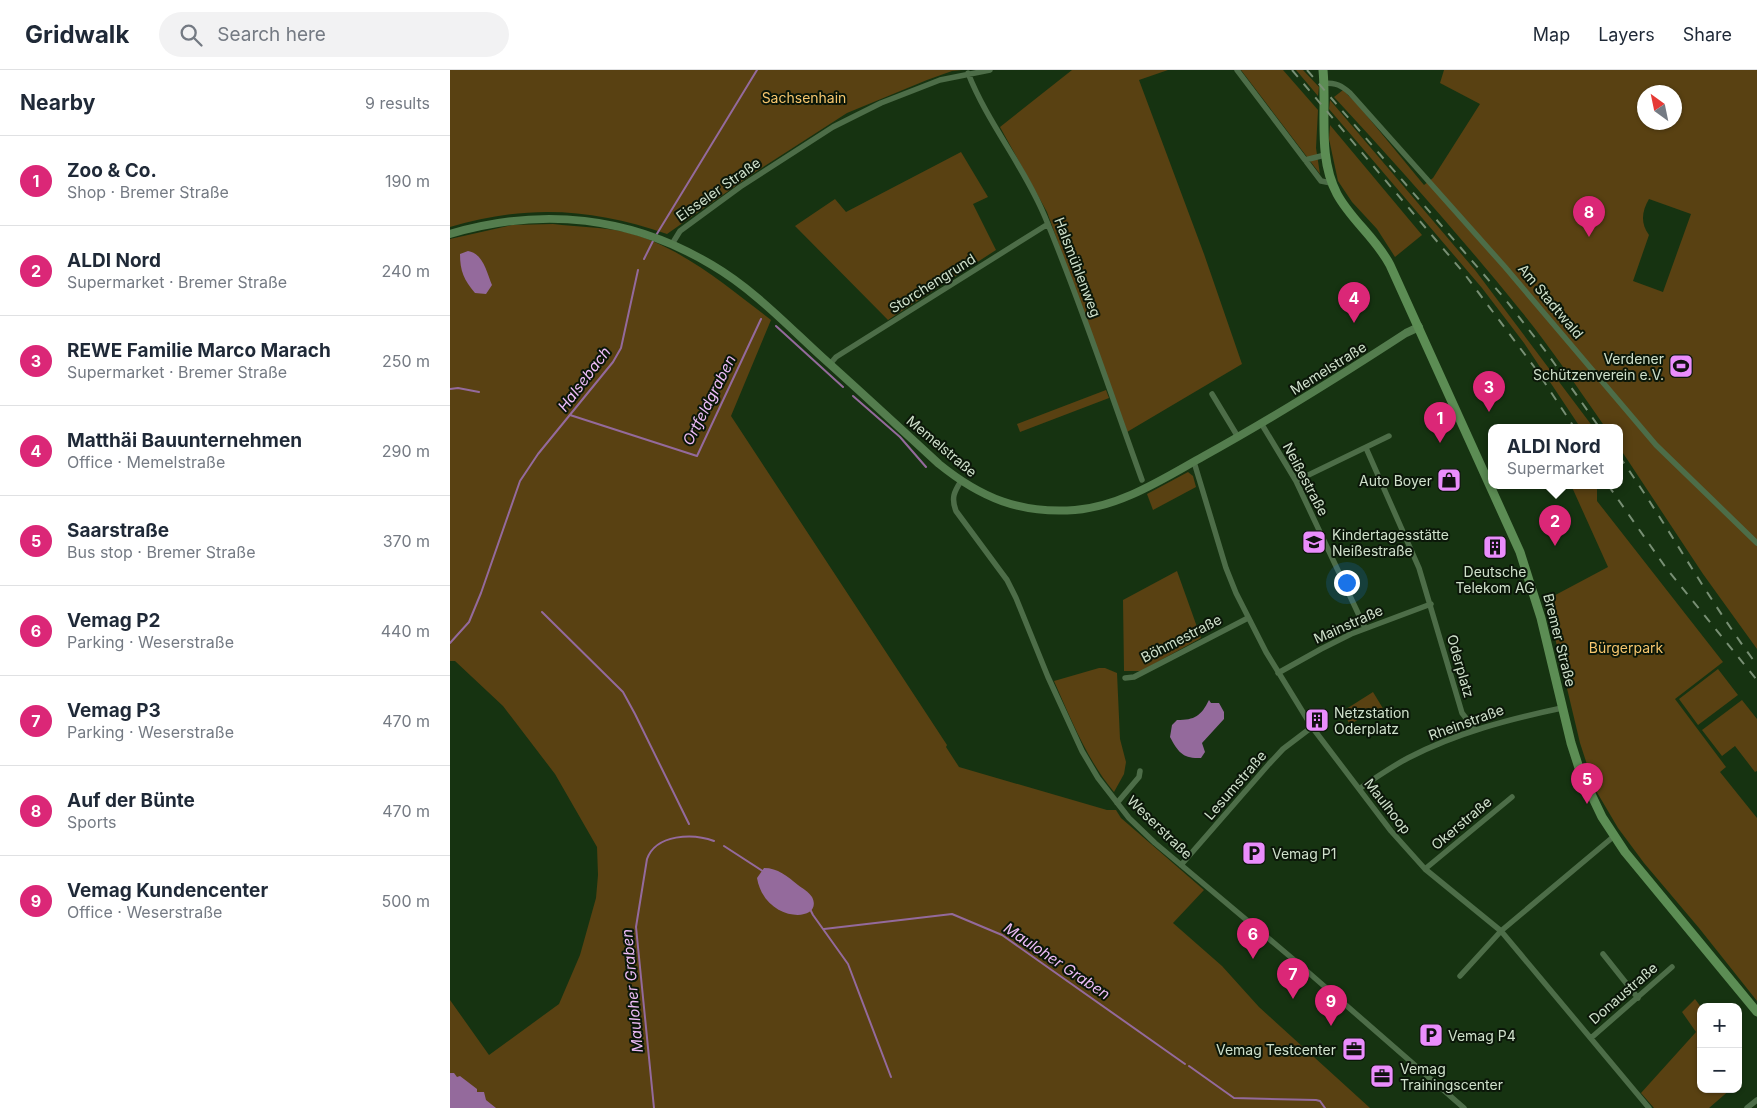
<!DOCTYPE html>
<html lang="en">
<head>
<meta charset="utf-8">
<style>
	body { margin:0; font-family:Inter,sans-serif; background:#f2f2f3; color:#1f2937 }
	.controls { position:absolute; right:15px; bottom:15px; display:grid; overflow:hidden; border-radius:10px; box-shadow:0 1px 4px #0004 }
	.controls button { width:45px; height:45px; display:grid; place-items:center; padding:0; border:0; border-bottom:1px solid #e0e1e3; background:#fff; color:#1f2937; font:25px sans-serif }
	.compass { position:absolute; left:1187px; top:15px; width:45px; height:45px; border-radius:50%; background:#fff; box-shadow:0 1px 4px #0004; rotate:327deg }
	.you { position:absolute; left:896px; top:512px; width:18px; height:18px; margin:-12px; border:4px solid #fff; border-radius:50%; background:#1a73e8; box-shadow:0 0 0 8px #1a73e833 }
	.badge { display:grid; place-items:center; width:32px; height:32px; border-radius:50%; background:#db2777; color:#fff; font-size:16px; font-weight:700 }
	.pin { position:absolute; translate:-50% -41px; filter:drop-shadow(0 1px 2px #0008) }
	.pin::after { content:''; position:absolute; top:26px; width:18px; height:15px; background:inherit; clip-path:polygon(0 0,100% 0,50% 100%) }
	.popup { position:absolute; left:1038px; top:354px; width:135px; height:65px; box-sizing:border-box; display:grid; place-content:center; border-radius:10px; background:#fff; filter:drop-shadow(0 1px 4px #0005); font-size:16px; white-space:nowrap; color:#747a83 }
	.popup b { font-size:19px; color:#1f2937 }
	.popup::after { content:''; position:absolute; left:50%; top:100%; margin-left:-10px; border:10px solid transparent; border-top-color:#fff }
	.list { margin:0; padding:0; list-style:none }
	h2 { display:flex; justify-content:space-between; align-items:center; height:65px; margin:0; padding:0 20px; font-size:21px }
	h2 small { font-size:16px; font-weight:400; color:#747a83 }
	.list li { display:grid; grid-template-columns:32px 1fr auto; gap:15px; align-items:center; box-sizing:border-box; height:90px; padding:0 20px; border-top:1px solid #e0e1e3 }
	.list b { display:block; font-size:19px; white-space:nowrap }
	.list p { margin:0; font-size:16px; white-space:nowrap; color:#747a83 }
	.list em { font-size:16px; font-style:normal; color:#747a83 }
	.icon { flex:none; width:28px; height:28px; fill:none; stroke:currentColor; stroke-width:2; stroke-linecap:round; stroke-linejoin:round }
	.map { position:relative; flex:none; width:1307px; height:1038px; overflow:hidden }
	header { display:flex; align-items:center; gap:30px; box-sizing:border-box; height:70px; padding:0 25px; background:#fff; border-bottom:1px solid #e0e1e3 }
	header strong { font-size:24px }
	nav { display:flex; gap:28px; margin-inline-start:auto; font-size:18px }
	.search { width:350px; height:45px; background:#f2f2f3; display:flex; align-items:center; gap:12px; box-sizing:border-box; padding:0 18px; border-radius:28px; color:#747a83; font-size:19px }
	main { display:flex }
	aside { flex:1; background:#fff }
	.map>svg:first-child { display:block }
	.green { fill:#594112; fill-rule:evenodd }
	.water { fill:#946a9c }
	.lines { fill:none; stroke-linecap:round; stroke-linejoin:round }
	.stream { stroke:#946a9c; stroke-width:2 }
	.street { stroke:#4d6d48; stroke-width:5.5 }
	.secondary { stroke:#547d4e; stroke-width:8 }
	.primary { stroke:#5c8d54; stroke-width:9 }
	.rail { stroke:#788f74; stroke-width:2; stroke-dasharray:9 9; stroke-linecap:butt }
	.labels { text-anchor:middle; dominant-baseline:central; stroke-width:4; stroke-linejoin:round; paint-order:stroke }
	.park-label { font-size:14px; fill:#f7c66e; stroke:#0b1709 }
	.street-label { font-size:14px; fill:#cfe0cb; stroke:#0b1709 }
	.poi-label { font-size:14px; fill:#cfe0cb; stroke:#0b1709; text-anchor:start }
	.water-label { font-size:15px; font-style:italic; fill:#edbcf7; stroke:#0b1709 }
</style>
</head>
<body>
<header>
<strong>Gridwalk</strong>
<div class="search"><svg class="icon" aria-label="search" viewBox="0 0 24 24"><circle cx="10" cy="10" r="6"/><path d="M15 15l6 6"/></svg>Search here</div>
<nav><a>Map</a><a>Layers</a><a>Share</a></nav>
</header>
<main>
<aside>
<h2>Nearby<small>9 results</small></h2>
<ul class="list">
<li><span class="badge">1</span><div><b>Zoo &amp; Co.</b><p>Shop · Bremer Straße</p></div><em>190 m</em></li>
<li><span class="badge">2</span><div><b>ALDI Nord</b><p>Supermarket · Bremer Straße</p></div><em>240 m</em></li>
<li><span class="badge">3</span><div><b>REWE Familie Marco Marach</b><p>Supermarket · Bremer Straße</p></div><em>250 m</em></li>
<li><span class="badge">4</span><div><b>Matthäi Bauunternehmen</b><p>Office · Memelstraße</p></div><em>290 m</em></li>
<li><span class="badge">5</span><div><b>Saarstraße</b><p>Bus stop · Bremer Straße</p></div><em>370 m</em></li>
<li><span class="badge">6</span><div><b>Vemag P2</b><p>Parking · Weserstraße</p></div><em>440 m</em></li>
<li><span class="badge">7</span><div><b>Vemag P3</b><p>Parking · Weserstraße</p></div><em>470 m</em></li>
<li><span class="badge">8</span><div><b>Auf der Bünte</b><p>Sports</p></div><em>470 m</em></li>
<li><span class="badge">9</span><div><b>Vemag Kundencenter</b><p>Office · Weserstraße</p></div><em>500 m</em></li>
</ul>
</aside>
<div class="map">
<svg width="1307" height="1038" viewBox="0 0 1307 1038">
	<rect width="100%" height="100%" fill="#163311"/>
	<path class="green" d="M0 0H512L502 1 477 10 397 43 307 101 217 164C143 138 76 134 0 157Z
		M622 0H718L689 10 754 184 792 294 677 362 597 142 550 57Z
		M791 0H833L868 40 866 78 870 104Z
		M846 0H853L869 17 868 26Z
		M994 0H1307V579L1253 504 1169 377V357H1155C1128 318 1101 278 1071 241 1011 167 948 96 884 27L893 20 908 35 974 115 983 108 1030 34 990 13ZM1194 22H1224V52H1194ZM1199 129 1241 144 1213 222 1183 211 1199 165C1190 153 1192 141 1199 129Z
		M880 30 1025 200 1143 357H1130L1074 273 1032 218 879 39Z
		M880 55 972 165 945 187 927 159 902 132 888 111 879 69Z
		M511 82 538 127 523 134 546 180 438 250 345 156 385 129 396 142Z
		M103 154C127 157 152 157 175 162 229 175 278 217 321 250L281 346 497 675 496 677 509 697 657 740H666L671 748 754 820 723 853 772 896 809 937 920 1038H0V930L39 985 109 934 130 885 146 828 148 805 147 777 105 704 53 636 5 591H0V169L62 155Z
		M656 320 659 328 570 362 567 354Z
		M738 402 743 406 746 417 703 440 697 424Z
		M1121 415H1147V431L1273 592 1225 629 1276 697 1270 702 1307 748V931L1249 858 1194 793 1168 758 1145 719 1130 673 1096 530 1158 497Z
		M727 501 751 568 691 601H674L673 530Z
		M649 598H655L667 603 670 669 676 692 674 704 664 722C637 690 621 649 604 611Z
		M1268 599 1288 625 1248 655 1229 629Z
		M923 622 937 645 921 648 913 646 900 655 893 641Z
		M1292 630 1307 649V701L1305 702 1285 676 1272 686 1252 660Z
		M1245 929 1251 937V1019H1281L1259 1038H1204L1191 1023 1246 962 1232 942Z"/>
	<path class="water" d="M18 181C33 183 37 203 42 215L36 224 25 223C14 210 10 201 10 184Z
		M759 630 761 633H769L774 642V649L752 673 755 682 751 688C733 689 728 682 720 667L722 655 727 650C745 650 751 646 759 630Z
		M314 798C328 798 337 806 348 815 352 818 359 822 362 827 375 853 315 854 307 808Z
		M0 1003H4L7 1007 10 1006 27 1019V1022H34L36 1030 46 1038H0Z"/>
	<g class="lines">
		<path class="stream" d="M205 167 307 0
			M194 189 203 171
			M326 256 393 317
			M0 319 8 318 29 322
			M403 326 450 367 476 397
			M120 345 247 386 311 249
			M92 542 173 622 185 644 239 754
			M0 573 19 552 31 523 70 411 88 384 163 292 171 278 188 200
			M274 776 314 802
			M360 839 363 845 398 894 441 1007
			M374 859 502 844 552 865 735 994
			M739 996 784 1028 866 1030 870 1031 875 1038
			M204 1038 186 857 197 789C206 764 243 763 264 771"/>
		<path class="street" d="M787 0 871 111 881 113
			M518 3C538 54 574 96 595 147 631 233 660 322 692 410
			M874 13C886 13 891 15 900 23L1055 197 1206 375 1307 473
			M855 90 875 85
			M222 174 230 161 290 117 383 57 431 33 490 10 540 0
			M380 294 386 287 598 154
			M762 324 788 367
			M811 353 846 411 915 558
			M916 378 969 498 1012 643 1025 660
			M744 392 776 498 786 523 816 582 862 657 941 761 975 799 1051 861 1199 1038
			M511 411C504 422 501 428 506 441L557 510 566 528 598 607 632 681 648 708 679 748 705 773 843 889 1014 1038
			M846 411 939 366
			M828 603 871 579 901 564 981 534
			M675 608 684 607 798 548
			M909 719C925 708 941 697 958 688 1006 663 1059 649 1112 638
			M667 733 689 707 690 701
			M731 795 819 694 833 679 862 657
			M975 799 1062 727
			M1153 884 1188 928
			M1010 906 1051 861 1163 767
			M1141 968 1222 897
			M1297 1038 1307 1030"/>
		<path class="secondary" d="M0 164C91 137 180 146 262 195 303 219 337 255 372 287 411 322 450 358 489 394 531 428 570 444 625 440 672 436 714 408 754 386 823 348 890 306 956 263L969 257"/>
		<path class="primary" d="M873 0C877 41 867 86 887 124 901 150 926 168 940 195L1070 482 1091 548 1121 673 1130 701 1152 747 1175 782 1307 942"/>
		<path class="rail" d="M842 0 1013 202 1085 298 1124 357
			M857 0 1055 229 1097 283 1149 357
			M1169 386C1217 454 1257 528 1307 595
			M1158 415 1216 498 1307 610"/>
	</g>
	<defs>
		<g id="stadium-square" transform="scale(1.25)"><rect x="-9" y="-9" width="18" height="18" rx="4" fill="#ea8dfc" stroke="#0b1709"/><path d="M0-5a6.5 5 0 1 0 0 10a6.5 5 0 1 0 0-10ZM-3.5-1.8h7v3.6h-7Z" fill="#111"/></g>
		<g id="shop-square" transform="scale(1.25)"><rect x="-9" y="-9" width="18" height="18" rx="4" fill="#ea8dfc" stroke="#0b1709"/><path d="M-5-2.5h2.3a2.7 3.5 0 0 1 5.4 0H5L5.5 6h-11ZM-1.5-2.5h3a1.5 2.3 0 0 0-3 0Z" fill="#111"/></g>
		<g id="school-square" transform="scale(1.25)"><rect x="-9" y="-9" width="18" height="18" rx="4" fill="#ea8dfc" stroke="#0b1709"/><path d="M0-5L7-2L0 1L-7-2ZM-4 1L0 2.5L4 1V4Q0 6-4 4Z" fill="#111"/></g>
		<g id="building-square" transform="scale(1.25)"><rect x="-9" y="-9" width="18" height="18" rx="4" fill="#ea8dfc" stroke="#0b1709"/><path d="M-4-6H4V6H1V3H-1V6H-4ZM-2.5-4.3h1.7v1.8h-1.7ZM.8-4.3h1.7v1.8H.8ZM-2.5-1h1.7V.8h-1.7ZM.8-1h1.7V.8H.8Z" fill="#111"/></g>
		<g id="parking-square" transform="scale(1.25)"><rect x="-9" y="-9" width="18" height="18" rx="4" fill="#ea8dfc" stroke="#0b1709"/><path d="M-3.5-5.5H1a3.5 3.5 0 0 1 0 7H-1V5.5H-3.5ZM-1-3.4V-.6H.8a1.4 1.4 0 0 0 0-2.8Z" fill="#111"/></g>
		<g id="office-square" transform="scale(1.25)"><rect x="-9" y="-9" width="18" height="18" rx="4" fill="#ea8dfc" stroke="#0b1709"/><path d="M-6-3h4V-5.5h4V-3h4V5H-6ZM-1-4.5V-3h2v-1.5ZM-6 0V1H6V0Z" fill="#111"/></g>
	</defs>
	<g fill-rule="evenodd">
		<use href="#stadium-square" x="1231" y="296"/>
		<use href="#shop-square" x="999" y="410"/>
		<use href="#school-square" x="864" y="472"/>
		<use href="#building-square" x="1045" y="477"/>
		<use href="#building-square" x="867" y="650"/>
		<use href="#parking-square" x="804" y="783"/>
		<use href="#parking-square" x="981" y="965"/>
		<use href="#office-square" x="904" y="979"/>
		<use href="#office-square" x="932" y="1006"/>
	</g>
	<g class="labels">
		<g class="park-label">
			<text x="354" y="27">Sachsenhain</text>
			<text x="1176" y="577">Bürgerpark</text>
		</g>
		<g class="street-label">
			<text transform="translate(268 119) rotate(-35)">Eisseler Straße</text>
			<text transform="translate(628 197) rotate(69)">Halsmühlenweg</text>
			<text transform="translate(482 213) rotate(-32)">Storchengrund</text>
			<text transform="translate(1101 231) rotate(50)">Am Stadtwald</text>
			<text transform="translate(878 298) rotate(-32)">Memelstraße</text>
			<text transform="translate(492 376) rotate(40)">Memelstraße</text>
			<text transform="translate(856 409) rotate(62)">Neißestraße</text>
			<text transform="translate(898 554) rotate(-24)">Mainstraße</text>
			<text transform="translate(731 568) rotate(-27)">Böhmestraße</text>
			<text transform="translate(1110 570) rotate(76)">Bremer Straße</text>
			<text transform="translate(1011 596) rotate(74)">Oderplatz</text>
			<text transform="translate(1016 652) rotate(-20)">Rheinstraße</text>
			<text transform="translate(785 715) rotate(-49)">Lesumstraße</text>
			<text transform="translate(938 736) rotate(52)">Maulhoop</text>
			<text transform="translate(1011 753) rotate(-40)">Okerstraße</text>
			<text transform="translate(710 757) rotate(44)">Weserstraße</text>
			<text transform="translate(1173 923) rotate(-41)">Donaustraße</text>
		</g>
		<g class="poi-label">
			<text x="1214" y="288" text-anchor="end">Verdener<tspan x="1214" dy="16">Schützenverein e.V.</tspan></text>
			<text x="982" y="410" text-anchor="end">Auto Boyer</text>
			<text x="882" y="464">Kindertagesstätte<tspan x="882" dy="16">Neißestraße</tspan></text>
			<text x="1045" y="501" text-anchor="middle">Deutsche<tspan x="1045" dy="16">Telekom AG</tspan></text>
			<text x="884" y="642">Netzstation<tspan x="884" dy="16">Oderplatz</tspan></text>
			<text x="822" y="783">Vemag P1</text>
			<text x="998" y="965">Vemag P4</text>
			<text x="886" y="979" text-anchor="end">Vemag Testcenter</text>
			<text x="950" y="998">Vemag<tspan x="950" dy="16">Trainingscenter</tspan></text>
		</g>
		<g class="water-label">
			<text transform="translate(134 309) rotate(-53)">Halsebach</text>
			<text transform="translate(259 330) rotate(-63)">Ortfeldgraben</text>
			<text transform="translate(607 891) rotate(34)">Mauloher Graben</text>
			<text transform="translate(182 921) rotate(-95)">Mauloher Graben</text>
		</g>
	</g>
</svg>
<div class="controls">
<button>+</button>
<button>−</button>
</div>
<svg class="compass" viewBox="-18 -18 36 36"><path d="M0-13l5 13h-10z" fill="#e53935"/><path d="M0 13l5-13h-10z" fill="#747a83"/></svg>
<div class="you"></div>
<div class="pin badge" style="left:990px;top:373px">1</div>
<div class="pin badge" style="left:1105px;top:476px">2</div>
<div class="popup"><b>ALDI Nord</b>Supermarket</div>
<div class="pin badge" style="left:1039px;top:342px">3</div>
<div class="pin badge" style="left:904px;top:253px">4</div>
<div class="pin badge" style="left:1137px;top:734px">5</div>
<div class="pin badge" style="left:803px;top:889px">6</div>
<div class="pin badge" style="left:843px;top:929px">7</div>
<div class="pin badge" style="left:1139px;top:167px">8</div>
<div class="pin badge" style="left:881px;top:956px">9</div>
</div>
</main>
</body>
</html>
